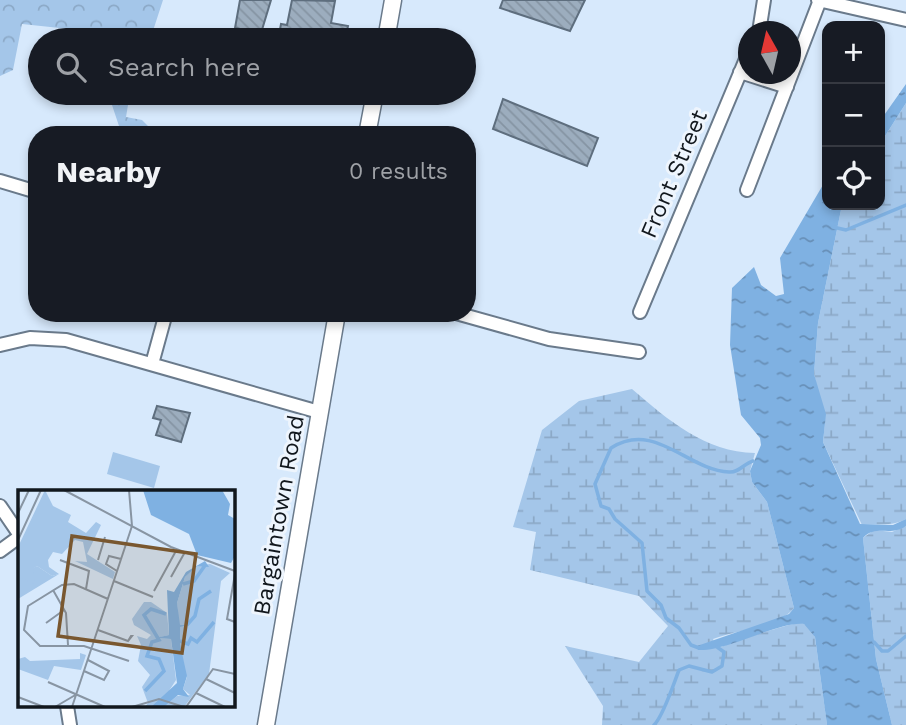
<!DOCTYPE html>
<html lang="en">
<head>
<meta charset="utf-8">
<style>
	body { margin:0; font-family:"Work Sans",sans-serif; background:#242831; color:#f1f3f6 }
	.controls { position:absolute; right:21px; top:21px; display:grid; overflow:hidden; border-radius:14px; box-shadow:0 4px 10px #0003 }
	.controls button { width:63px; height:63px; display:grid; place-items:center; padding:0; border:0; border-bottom:2px solid #363941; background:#171b24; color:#f1f3f6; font:35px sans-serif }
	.compass { position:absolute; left:738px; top:21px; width:63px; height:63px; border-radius:50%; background:#171b24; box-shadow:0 4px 10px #0003; rotate:352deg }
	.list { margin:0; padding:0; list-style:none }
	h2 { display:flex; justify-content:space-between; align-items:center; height:91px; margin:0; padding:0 28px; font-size:30px }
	h2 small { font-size:23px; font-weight:400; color:#9ea1a6 }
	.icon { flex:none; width:38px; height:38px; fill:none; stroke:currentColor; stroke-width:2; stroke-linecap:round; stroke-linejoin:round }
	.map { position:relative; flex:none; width:906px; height:725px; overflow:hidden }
	.search { position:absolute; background:#171b24; box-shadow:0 4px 10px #0003; left:28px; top:28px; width:448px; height:77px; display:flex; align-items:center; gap:18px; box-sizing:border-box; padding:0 24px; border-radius:38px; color:#9ea1a6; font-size:26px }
	.panel { position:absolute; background:#171b24; box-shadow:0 4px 10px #0003; left:28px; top:126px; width:448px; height:196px; border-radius:28px }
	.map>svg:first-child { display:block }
	.forest { fill:url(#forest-crowns) }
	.wetland { fill:url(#wetland-marsh) }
	.pitch { fill:#a4c6e9 }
	.water { fill:url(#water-ripples) }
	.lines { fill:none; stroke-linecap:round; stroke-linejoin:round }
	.stream { stroke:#7fb1e2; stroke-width:3.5 }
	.building { fill:url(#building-back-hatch); stroke:#5e6e7e; stroke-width:2 }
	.minor-casing { stroke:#6a7a8b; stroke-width:16 }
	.major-casing { stroke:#6a7a8b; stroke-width:19 }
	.minor { stroke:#fff; stroke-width:12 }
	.major { stroke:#fff; stroke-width:16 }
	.labels { text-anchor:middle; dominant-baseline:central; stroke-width:6; stroke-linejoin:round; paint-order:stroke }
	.street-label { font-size:23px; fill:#11171d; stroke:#eef5fd }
	.inset-river { fill:none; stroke:#7fb1e2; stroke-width:3.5 }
	.inset-road { fill:none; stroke:#8895a3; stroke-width:2 }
	.view { fill:#79572f; fill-opacity:0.15; stroke:#79572f; stroke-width:3.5 }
	.inset-edge { fill:none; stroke:#11171d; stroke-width:3.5 }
</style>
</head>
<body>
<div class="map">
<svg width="906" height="725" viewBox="0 0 906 725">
	<defs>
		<pattern id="forest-crowns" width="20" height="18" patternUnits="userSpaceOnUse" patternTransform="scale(1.75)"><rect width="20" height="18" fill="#a4c6e9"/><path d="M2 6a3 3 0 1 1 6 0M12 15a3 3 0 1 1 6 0" fill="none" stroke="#8ca9c7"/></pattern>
		<pattern id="wetland-marsh" width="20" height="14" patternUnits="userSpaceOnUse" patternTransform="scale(1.75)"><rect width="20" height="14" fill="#a4c6e9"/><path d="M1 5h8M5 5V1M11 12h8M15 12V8" fill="none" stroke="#8ca9c7"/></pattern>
		<pattern id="water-ripples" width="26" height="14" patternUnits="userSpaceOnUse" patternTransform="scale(1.75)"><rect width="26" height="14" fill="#7fb1e2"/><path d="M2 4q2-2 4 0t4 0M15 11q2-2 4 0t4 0" fill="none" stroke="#678fb7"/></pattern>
		<pattern id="building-back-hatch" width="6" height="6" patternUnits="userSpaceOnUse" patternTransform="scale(1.75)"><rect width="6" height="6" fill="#9cadbe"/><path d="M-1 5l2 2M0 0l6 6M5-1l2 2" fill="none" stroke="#8594a3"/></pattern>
	</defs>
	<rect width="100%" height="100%" fill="#d7e9fc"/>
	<path class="forest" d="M0 0H163L150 40H91L88 31 22 24 13 70 0 76Z
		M108 93H130L126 117 142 120 157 135H122Z"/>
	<path class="wetland" d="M906 103V519C892 527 877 523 862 525L823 442 825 422 814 374 818 323 842 205H880V144Z
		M632 389C668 420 705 452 755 453L750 471 752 482 767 502 794 608C779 627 735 630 713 639L717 649C723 645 791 623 799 623 807 623 812 631 815 637L827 725H602L603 706 565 646 639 662 668 626 639 596 530 570 536 532 513 527 542 430 579 401Z
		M906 526V725H892L876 659 863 538 874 530 892 532Z"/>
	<path class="pitch" d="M113 452 160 466 154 488 107 474Z"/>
	<path class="water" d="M906 84V103L880 144V121Z
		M827 178V205H842L818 323 814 374 826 414 823 442 860 524 893 525 906 519V526C891 537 876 524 863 538L876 659 892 725H827L815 637 804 624C779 621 726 652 698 650L697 646 789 614 794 608 767 502 752 482 750 471 761 445 760 438 741 415 730 345 732 288 754 267 761 285 776 296 784 294 780 258Z"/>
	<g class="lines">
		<path class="stream" d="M833 227 846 230 906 205
			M874 642 882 651H888L906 636
			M699 648 691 645 679 628 666 618 661 605 647 591 642 543 615 519 609 509 601 506 595 484 611 448C655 420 687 470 729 472 739 473 743 464 753 461
			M654 725C663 717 674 683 679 670L689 666 712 672 722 666 724 652 717 647"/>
	</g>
	<path class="building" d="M240 0H271L261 33 235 28Z
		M292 0 335 1 331 23 348 26 345 40H278L281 24 287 25Z
		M503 0H585L570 31 500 8Z
		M503 99 598 138 587 166 493 129Z
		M157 406 190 413 181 442 156 435 161 420 153 418Z"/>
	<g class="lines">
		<g class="minor-casing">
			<path id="minor" d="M818 0 906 20
				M759 32 764 0
				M740 72 787 87
				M0 181 37 192
				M747 190 820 0
				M640 312 748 54
				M456 313 549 339 639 352
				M0 345 30 338 66 340 319 412
				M152 364 166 313
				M0 506 19 534
				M0 551 19 537
				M67 706 70 725"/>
		</g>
		<g class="major-casing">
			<path id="major" d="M386 40 393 0
				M367 135 375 93
				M266 725 337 313"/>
		</g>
		<use href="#minor" class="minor"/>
		<use href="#major" class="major"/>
	</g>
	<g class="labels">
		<g class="street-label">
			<text transform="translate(674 174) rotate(-67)">Front Street</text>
			<text transform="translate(279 515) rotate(-80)">Bargaintown Road</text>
		</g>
	</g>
	<g transform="translate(18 490)">
		<rect width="217" height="217" fill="#d7e9fc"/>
		<path d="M19 76 34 86 41 84 0 109V87Z" fill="#a4c6e9"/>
		<path d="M27 0 35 16 53 25 50 32 68 43 78 32 83 35 69 64 97 82 95 89 57 71 69 72 65 52 57 50 44 64 35 62 30 70 31 77 41 84 34 86 19 76 15 79 17 94 0 87V57ZM62 163 68 165 63 180 36 176 30 190 0 179V169L7 167 12 171 62 169Z" fill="#a4c6e9"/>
		<path d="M192 74 212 83 203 91 191 184 166 217H146L159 206 172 205 165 199 169 187 163 173 159 113 167 87 178 76ZM126 112H133L149 123 151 145 138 148 153 149 158 190 145 210 133 217H127L130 213 124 197 132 185 120 171 123 155 119 146 129 149 133 145 116 135 114 129Z" fill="#a4c6e9"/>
		<path d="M125 0H204L212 14 210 25 217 29V66L213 73 179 65 171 44 133 25ZM187 71 191 77 179 76 167 87 159 113 162 135H169L162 137V154L169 186 165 199 171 207 160 205 146 217H133L159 193 153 149 137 148 151 145 149 100 156 102 168 82Z" fill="#7fb1e2"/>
		<path class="inset-river" d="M165 94 176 91 188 74M169 135 177 126 181 109 193 101M162 151 170 154 173 148 179 152 196 132M127 201 146 181 141 169 129 166 134 152 141 150 126 125 133 119 148 124"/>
		<path class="inset-road" d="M46 0 153 57 217 81M0 23 11 0M0 50 23 0M42 70 71 81 68 99M80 70 87 47M99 81 88 74 91 66 103 69M217 84 209 129 217 132M153 87 167 62M96 91 135 107M35 100 48 123 50 155M136 101 159 59M90 109 56 94 44 95 10 116 6 140 22 156H66L111 171M28 133 46 120M80 140 110 151 114 146H113L110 151M66 181 86 190 91 181 70 170M188 189 217 203M30 192 87 217M178 203 207 217M0 207 26 217M37 217 59 204M54 217 114 36 111 0M114 217 141 209 166 217M168 217 195 179 217 184"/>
		<path class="view" d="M54 46 178 64 164 163 40 146Z"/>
		<rect width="217" height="217" class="inset-edge"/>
	</g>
</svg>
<div class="controls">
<button>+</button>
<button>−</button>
<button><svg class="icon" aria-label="locate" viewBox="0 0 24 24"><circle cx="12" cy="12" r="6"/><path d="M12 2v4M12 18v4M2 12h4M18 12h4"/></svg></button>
</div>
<svg class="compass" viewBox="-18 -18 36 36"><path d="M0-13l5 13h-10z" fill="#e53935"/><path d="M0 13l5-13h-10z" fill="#9ea1a6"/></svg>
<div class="search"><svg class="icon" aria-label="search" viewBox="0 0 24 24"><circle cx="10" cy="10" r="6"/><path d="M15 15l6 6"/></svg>Search here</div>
<section class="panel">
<h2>Nearby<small>0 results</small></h2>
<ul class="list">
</ul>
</section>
</div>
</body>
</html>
